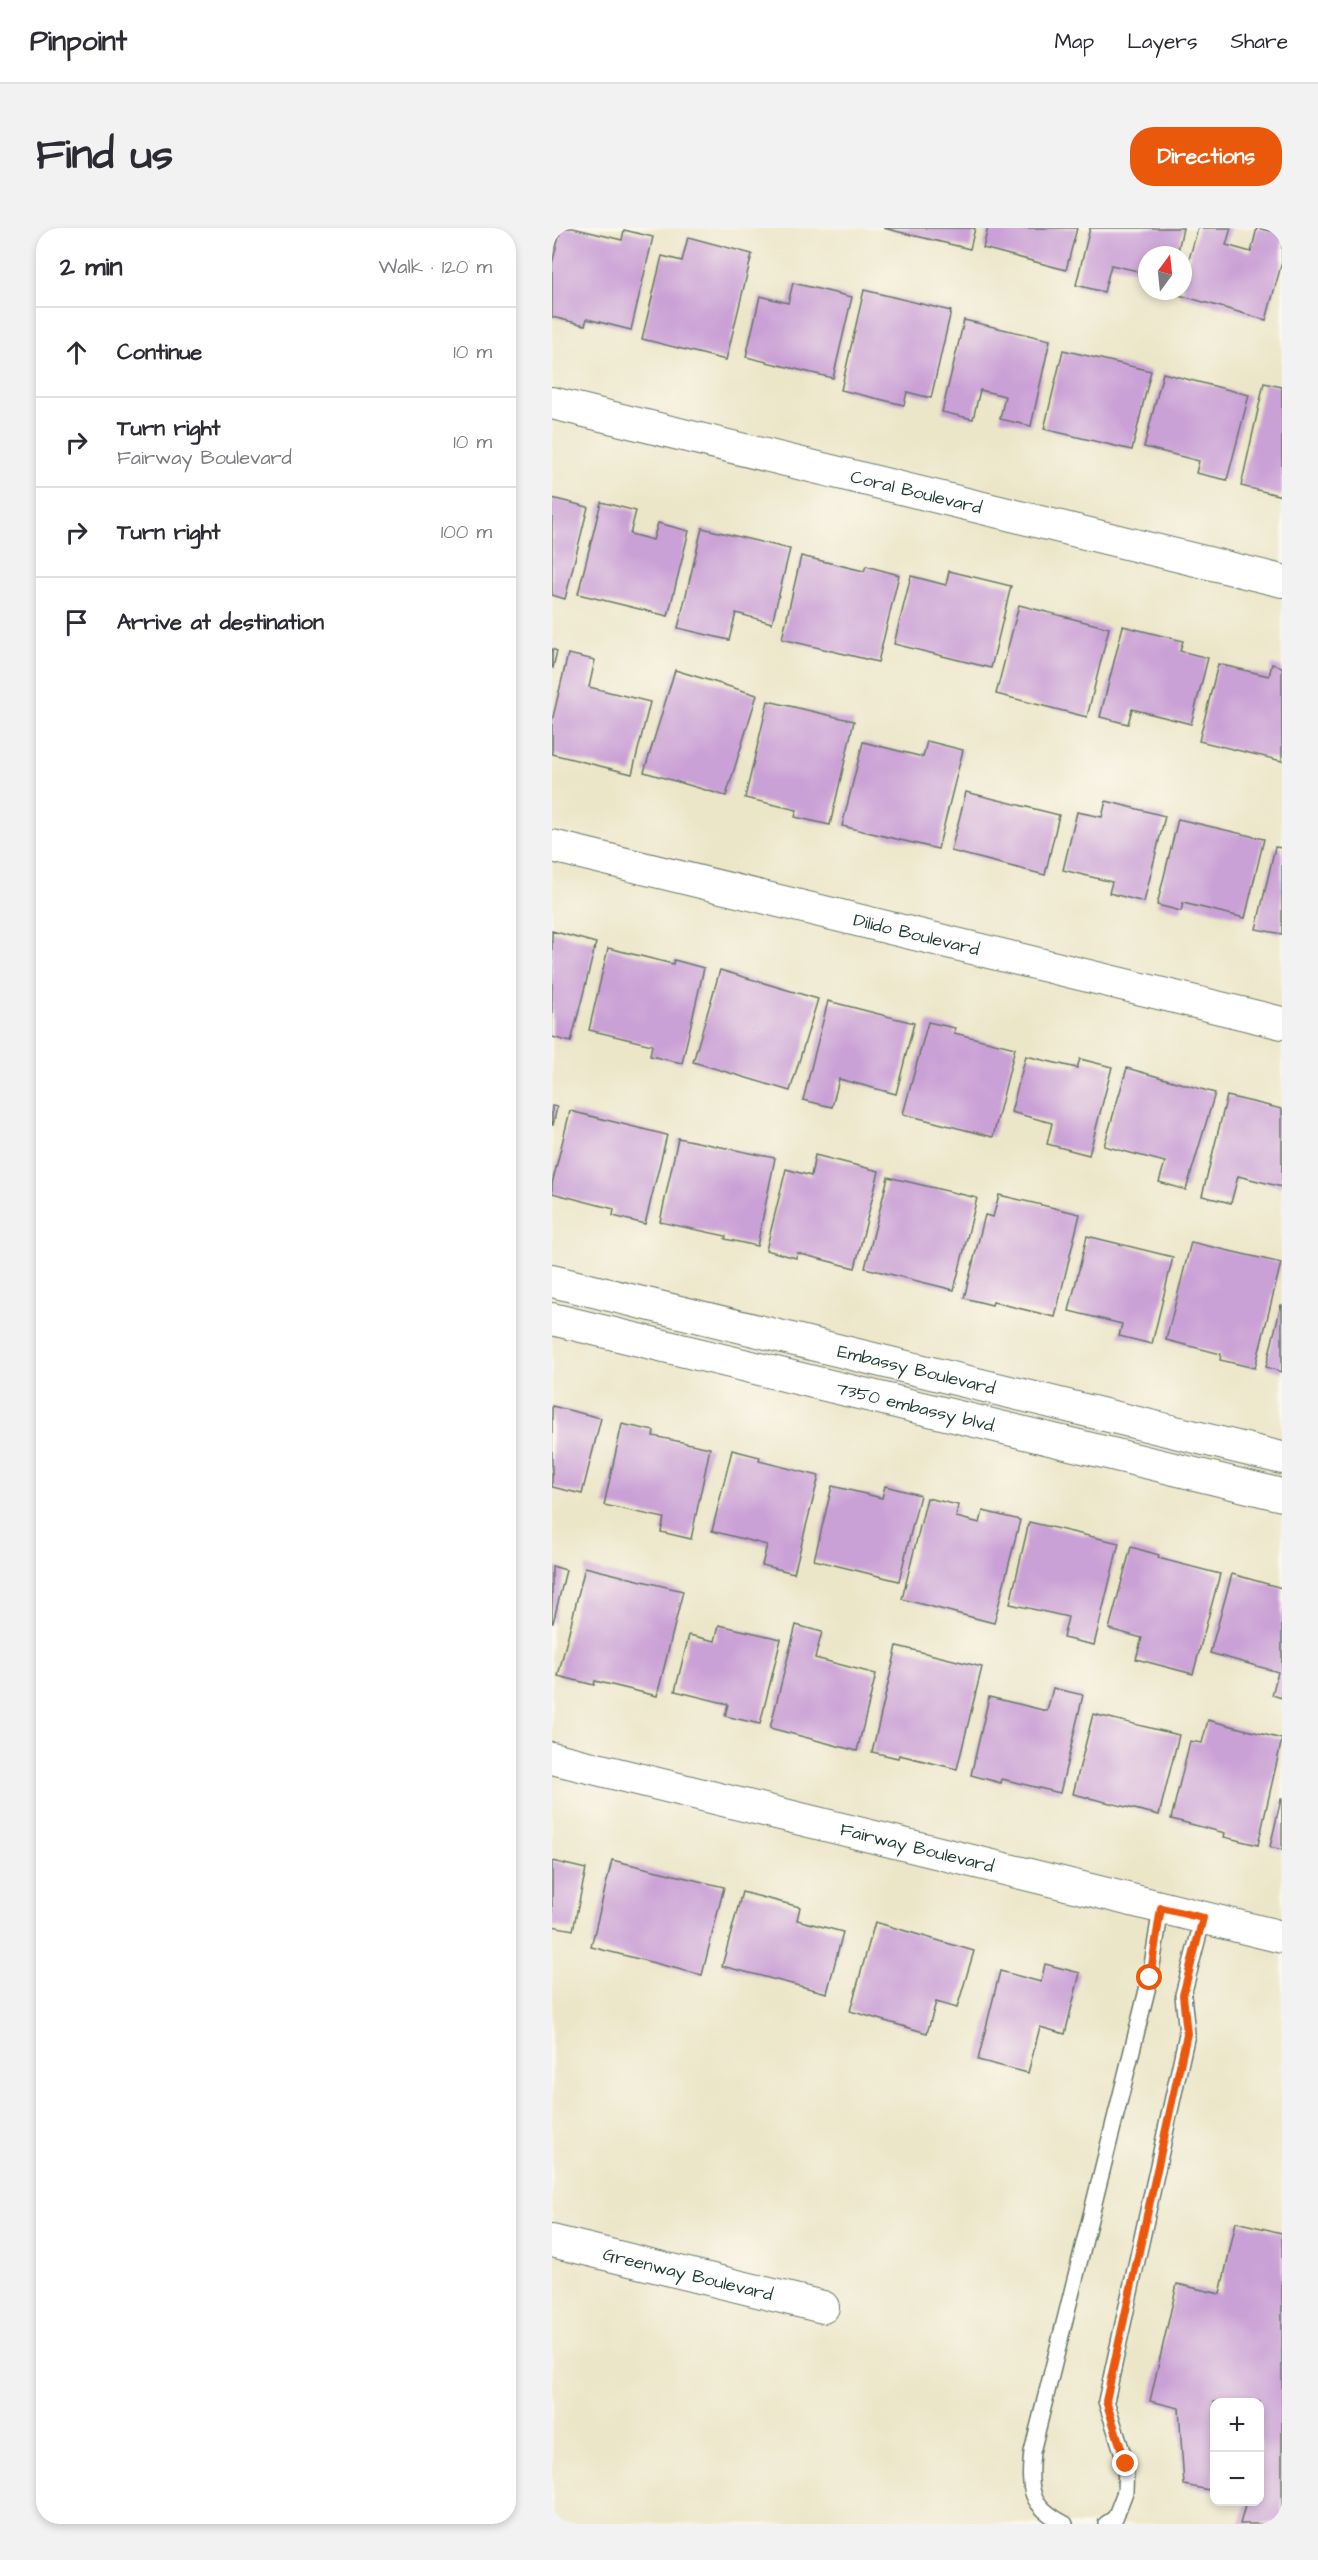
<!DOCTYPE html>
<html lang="en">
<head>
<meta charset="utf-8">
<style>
	body { margin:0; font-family:"Architects Daughter",sans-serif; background:#f2f2f3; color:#2b2b33 }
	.controls { position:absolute; right:18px; bottom:18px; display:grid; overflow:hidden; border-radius:12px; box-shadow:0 3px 9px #0003 }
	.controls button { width:54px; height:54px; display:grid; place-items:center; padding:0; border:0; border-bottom:2px solid #e1e1e2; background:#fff; color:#2b2b33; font:30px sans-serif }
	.compass { position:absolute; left:586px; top:18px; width:54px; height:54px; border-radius:50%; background:#fff; box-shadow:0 3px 9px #0003; rotate:15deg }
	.stop { position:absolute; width:18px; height:18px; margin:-14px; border:4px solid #ea580c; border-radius:50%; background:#fff }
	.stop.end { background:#ea580c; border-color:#fff; box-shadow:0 2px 6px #0008 }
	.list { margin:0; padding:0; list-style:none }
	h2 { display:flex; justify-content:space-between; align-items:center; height:78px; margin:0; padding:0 24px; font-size:26px }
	h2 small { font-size:20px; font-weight:400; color:#7c7c81 }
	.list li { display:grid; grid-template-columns:39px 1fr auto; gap:18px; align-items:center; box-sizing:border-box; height:90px; padding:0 24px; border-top:2px solid #e1e1e2 }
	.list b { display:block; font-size:22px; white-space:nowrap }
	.list p { margin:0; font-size:20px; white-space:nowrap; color:#7c7c81 }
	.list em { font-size:20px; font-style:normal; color:#7c7c81 }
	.icon { flex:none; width:33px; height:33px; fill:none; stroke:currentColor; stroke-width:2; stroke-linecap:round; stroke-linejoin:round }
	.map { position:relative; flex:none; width:730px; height:2296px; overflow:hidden; border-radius:24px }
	header { display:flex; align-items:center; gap:36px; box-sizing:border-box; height:84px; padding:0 30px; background:#fff; border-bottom:2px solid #e1e1e2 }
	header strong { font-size:28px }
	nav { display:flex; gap:33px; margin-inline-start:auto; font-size:21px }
	.intro { display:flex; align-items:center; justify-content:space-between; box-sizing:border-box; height:144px; padding:0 36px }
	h1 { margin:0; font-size:42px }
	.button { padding:15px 27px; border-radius:24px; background:#ea580c; color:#fff; font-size:21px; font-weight:700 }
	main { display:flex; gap:36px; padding:0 36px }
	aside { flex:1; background:#fff; border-radius:24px; box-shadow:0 3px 9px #0003 }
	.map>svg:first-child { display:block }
	.building { fill:#caa1d6 }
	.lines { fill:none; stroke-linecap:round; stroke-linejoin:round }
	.lane-casing { stroke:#677868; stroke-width:18 }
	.street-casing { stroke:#677868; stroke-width:34 }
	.lane { stroke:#fff; stroke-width:15 }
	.street { stroke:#fff; stroke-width:32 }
	.route { stroke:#ea580c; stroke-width:8 }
	.labels { text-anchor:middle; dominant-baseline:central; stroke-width:6; stroke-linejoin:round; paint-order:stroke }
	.street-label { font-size:18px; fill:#1f3d34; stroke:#fbf7ec }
</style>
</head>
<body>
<header>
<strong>Pinpoint</strong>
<nav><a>Map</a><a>Layers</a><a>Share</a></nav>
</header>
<div class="intro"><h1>Find us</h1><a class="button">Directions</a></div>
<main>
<aside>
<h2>2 min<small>Walk · 120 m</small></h2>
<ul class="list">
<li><svg class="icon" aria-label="ahead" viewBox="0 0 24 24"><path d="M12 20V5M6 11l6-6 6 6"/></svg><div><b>Continue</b></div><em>10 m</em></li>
<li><svg class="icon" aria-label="right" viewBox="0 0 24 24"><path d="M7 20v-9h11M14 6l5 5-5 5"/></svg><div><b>Turn right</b><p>Fairway Boulevard</p></div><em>10 m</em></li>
<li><svg class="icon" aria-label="right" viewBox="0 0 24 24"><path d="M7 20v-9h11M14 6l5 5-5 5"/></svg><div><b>Turn right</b></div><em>100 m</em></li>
<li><svg class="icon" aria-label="arrive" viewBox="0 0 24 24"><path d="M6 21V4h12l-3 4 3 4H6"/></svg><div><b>Arrive at destination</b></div></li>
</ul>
</aside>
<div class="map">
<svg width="730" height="2296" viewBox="0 0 730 2296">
	<rect width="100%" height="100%" fill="#fbf7ec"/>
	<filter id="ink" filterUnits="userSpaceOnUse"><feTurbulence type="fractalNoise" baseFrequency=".0167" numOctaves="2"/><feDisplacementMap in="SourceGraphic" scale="12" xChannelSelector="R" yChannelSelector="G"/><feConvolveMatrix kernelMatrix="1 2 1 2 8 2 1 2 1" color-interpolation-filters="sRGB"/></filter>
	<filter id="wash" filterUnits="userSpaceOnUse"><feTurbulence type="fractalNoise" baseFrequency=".008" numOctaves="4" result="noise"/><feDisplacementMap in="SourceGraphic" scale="24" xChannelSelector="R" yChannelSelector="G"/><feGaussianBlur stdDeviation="1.35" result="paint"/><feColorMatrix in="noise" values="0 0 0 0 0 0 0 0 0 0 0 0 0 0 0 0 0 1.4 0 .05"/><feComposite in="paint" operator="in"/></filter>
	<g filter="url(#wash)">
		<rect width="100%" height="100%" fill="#ece6c9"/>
		<g id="blocks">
			<path class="building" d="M9 0H21L70 12 72 2 101 9 79 102 35 91 33 97 0 89V36Z
				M331 0H423L418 21Z
				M436 0H525L514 42 431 20Z
				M538 0H631L625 27H595V45L559 37 552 64 524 57Z
				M646 0H679L674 17 699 24 705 0 730 5V34L714 92 627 67 628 63H631V52Z
				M136 9 200 26 174 132 90 111 110 28 130 33Z
				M241 55 300 69 281 150 194 129 208 68 236 75Z
				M312 62 399 83 379 170 355 164 352 177 289 162Z
				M412 92 498 112 479 198 448 191 453 168 428 162 421 191 390 184Z
				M511 122 599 143 580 222 492 201Z
				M611 145 697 167 675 252 644 245 647 233 592 219Z
				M712 155 730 159V268L689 258Z
				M0 270 36 279 13 371 0 367Z
				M49 274 84 283 78 306 101 312 106 295 137 303 116 388 26 366Z
				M150 300 238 321 220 395 184 385 177 412 126 400Z
				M249 328 312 343 314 338 347 347 326 434 230 411Z
				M397 343 459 358 439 440 342 416 359 348 394 357Z
				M467 377 557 400 535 489 444 466Z
				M571 398 631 413 628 423 656 430 639 496 580 481 576 496 548 489Z
				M0 421 5 423 1 440 0 439Z
				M16 426 43 432 37 459 98 474 80 546 0 526V493Z
				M666 436 717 448 720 436 730 439V533L647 513Z
				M123 442 205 467 174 568 92 544Z
				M216 473 302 493 278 597 243 589 245 582 193 570Z
				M375 513 411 522 386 621 290 598 311 514 371 529Z
				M414 564 507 587 493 647 399 623Z
				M554 573 613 588 592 674 557 665 560 654 511 642 525 584 550 589Z
				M626 591 712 611 693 690 631 675 629 683 605 677Z
				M723 619 730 620V706L704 701Z
				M0 703 44 715 19 814 0 809Z
				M56 720 121 736 122 732 152 740 130 835 98 828 100 817 37 802Z
				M168 742 266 771 238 863 141 834Z
				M276 773 362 795 344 866 287 851 280 879 251 872Z
				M376 794 403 800 402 805 463 820 441 909 351 886Z
				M474 828 525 840 528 831 560 839 537 927 495 916 500 895 459 884Z
				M575 840 663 865 634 962 607 954 613 934 552 918Z
				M675 868 730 881V959L686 948 679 975 650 968Z
				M0 878 5 879 1 897H0Z
				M18 883 115 907 93 996 61 988 62 981 0 965V956Z
				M126 910 223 930 205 1018 173 1011 174 1008 108 994Z
				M263 927 327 943 303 1040 245 1025 244 1030 214 1022 234 941 259 948Z
				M336 949 425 970 402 1062 313 1040Z
				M447 967 528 986 503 1089 441 1074 440 1077 412 1070 433 987 441 989Z
				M535 1008 621 1029 600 1116 567 1108 570 1096 517 1083Z
				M639 1014 729 1035 703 1140 668 1132 669 1126 614 1112Z
				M729 1077H730V1144L714 1139Z
				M0 1178 49 1190 30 1266 0 1259Z
				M70 1196 102 1203 101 1208 158 1220 139 1311 109 1304 112 1290 52 1277Z
				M180 1222 208 1229 207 1233 267 1248 242 1345 210 1337 215 1317 160 1303Z
				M280 1258 330 1270 333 1258 368 1267 347 1353 262 1332Z
				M375 1270 406 1277 404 1289 428 1295 431 1283 468 1292 442 1395 350 1371Z
				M477 1294 567 1315 542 1417 511 1410 516 1389 458 1376Z
				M579 1319 607 1327 606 1330 668 1346 641 1446 584 1431 590 1410 557 1401Z
				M0 1338 14 1342 1 1395H0Z
				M33 1339 131 1363 105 1468 43 1453 42 1457 6 1448Z
				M680 1346 730 1360V1470L720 1467 726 1444 658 1425Z
				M167 1397 229 1411 208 1496 173 1488 176 1476 123 1463 137 1407 163 1413Z
				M244 1397 270 1404 263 1430 324 1446 305 1523 218 1500Z
				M345 1418 430 1439 405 1541 347 1527 346 1530 320 1524Z
				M501 1460 531 1467 508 1565 450 1551 449 1555 419 1547 437 1469 495 1483Z
				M541 1486 627 1507 607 1587 521 1566Z
				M656 1492 730 1511 706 1617 672 1609 673 1605 619 1591 638 1513 650 1515Z
				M729 1571H730V1622L718 1619Z
				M60 1632 172 1659 150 1747 39 1719Z
				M0 1633 34 1641 21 1702 0 1698Z
				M190 1664 248 1679 245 1692 291 1704 275 1765 170 1738Z
				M323 1694 422 1723 405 1780 384 1774 375 1805 298 1783Z
				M493 1736 528 1745 513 1806 488 1799 476 1845 426 1832 448 1743 489 1754Z
				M684 1994 730 2005V2296H688L694 2274H708V2174H662V2263L632 2257 627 2180 598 2173 625 2056 668 2066Z"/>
		</g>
	</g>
	<g filter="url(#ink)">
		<use href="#blocks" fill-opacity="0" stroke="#677868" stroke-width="1.5"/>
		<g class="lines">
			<g class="lane-casing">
				<path id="lane" d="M513 2296C478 2278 476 2262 480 2224L598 1750 609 1680
					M554 2296 563 2290 573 2264 574 2236 554 2173 635 1806 631 1767 651 1690"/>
			</g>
			<g class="street-casing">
				<g id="street">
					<path id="s1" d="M0 175 730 353"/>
					<path id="s2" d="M0 618 730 795"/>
					<path id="s3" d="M0 1053 730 1230"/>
					<path id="s4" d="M0 1091 730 1267"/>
					<path id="s5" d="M0 1530 730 1709"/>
					<path id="s6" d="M0 2013 271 2079"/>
				</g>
			</g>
			<use href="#lane" class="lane"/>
			<use href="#street" class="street"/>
		</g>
	</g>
	<g class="lines" filter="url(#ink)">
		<path class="route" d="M574 2236 554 2173 635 1806 631 1767 651 1690 609 1680 598 1750"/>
	</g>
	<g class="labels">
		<g class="street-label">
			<text stroke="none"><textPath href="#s1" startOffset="375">Coral Boulevard</textPath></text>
			<text stroke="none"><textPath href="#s2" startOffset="375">Dilido Boulevard</textPath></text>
			<text stroke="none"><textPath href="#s3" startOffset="375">Embassy Boulevard</textPath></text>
			<text stroke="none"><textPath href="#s4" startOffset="375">7350 embassy blvd.</textPath></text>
			<text stroke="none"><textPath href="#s5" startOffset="376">Fairway Boulevard</textPath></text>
			<text stroke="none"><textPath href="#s6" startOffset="140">Greenway Boulevard</textPath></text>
		</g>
	</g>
</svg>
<div class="controls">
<button>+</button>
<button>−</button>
</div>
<svg class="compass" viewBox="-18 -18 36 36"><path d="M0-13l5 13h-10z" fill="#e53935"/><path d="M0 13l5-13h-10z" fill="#7c7c81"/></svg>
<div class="stop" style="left:598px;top:1750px"></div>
<div class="stop end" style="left:574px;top:2236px"></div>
</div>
</main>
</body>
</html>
